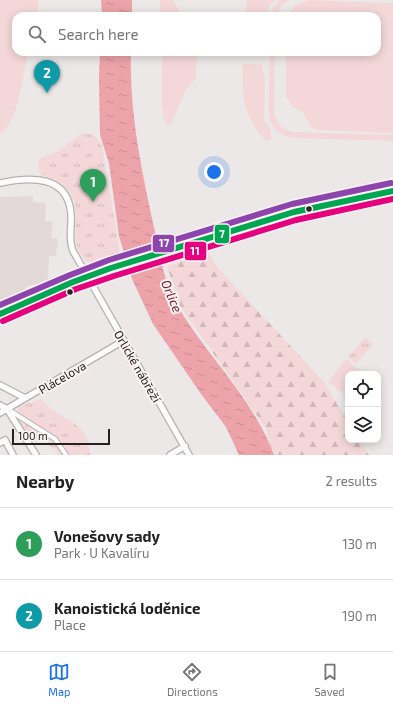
<!DOCTYPE html>
<html lang="en">
<head>
<meta charset="utf-8">
<style>
	body { margin:0; font-family:"Exo 2",sans-serif; background:#f6f6f6; color:#222 }
	.controls { position:absolute; right:12px; bottom:12px; display:grid; overflow:hidden; border-radius:8px; box-shadow:0 2px 10px #0003 }
	.controls button { width:36px; height:36px; display:grid; place-items:center; padding:0; border:0; border-bottom:1px solid #e0e0e0; background:#fff; color:#222; font:20px sans-serif }
	.scale { position:absolute; left:12px; bottom:10px; width:98px; box-sizing:border-box; padding-left:4px; border:2px solid #252222; border-top:0; font-size:11px; line-height:14px; white-space:nowrap; color:#252222; -webkit-text-stroke:3px #fbf3f3; paint-order:stroke }
	.you { position:absolute; left:214px; top:172px; width:14px; height:14px; margin:-10px; border:3px solid #fff; border-radius:50%; background:#1a73e8; box-shadow:0 0 0 6px #1a73e833 }
	.badge { display:grid; place-items:center; width:26px; height:26px; border-radius:50%; background:#1a73e8; color:#fff; font-size:13px; font-weight:700 }
	.pin { position:absolute; translate:-50% -33px; filter:drop-shadow(0 1px 2px #0008) }
	.pin::after { content:''; position:absolute; top:21px; width:14px; height:12px; background:inherit; clip-path:polygon(0 0,100% 0,50% 100%) }
	.list { margin:0; padding:0; list-style:none }
	h2 { display:flex; justify-content:space-between; align-items:center; height:52px; margin:0; padding:0 16px; font-size:17px }
	h2 small { font-size:13px; font-weight:400; color:#767676 }
	.list li { display:grid; grid-template-columns:26px 1fr auto; gap:12px; align-items:center; box-sizing:border-box; height:72px; padding:0 16px; border-top:1px solid #e0e0e0 }
	.list b { display:block; font-size:15px; white-space:nowrap }
	.list p { margin:0; font-size:13px; white-space:nowrap; color:#767676 }
	.list em { font-size:13px; font-style:normal; color:#767676 }
	.icon { flex:none; width:22px; height:22px; fill:none; stroke:currentColor; stroke-width:2; stroke-linecap:round; stroke-linejoin:round }
	.map { position:relative; flex:none; width:393px; height:455px; overflow:hidden }
	.search { position:absolute; background:#fff; box-shadow:0 2px 10px #0003; left:12px; right:12px; top:12px; height:44px; display:flex; align-items:center; gap:10px; box-sizing:border-box; padding:0 14px; border-radius:12px; color:#767676; font-size:15px }
	.sheet { height:196px; background:#fff }
	nav { display:flex; justify-content:space-around; align-items:center; box-sizing:border-box; height:56px; border-top:1px solid #e0e0e0; background:#fff; font-size:11px; color:#767676 }
	nav a { display:grid; justify-items:center; gap:2px }
	nav .on { color:#1a73e8 }
	.map>svg:first-child { display:block }
	.built { fill:#e4d9d9 }
	.grass { fill:#f4d8d9 }
	.forest { fill:url(#forest-firs) }
	.park { fill:url(#park-tufts) }
	.water { fill:url(#water-ripples) }
	.pier { fill:#ece8e8 }
	.lines { fill:none; stroke-linecap:round; stroke-linejoin:round }
	.pedestrian-casing { stroke:#b6b2b2; stroke-width:6 }
	.minor-casing { stroke:#b6b2b2; stroke-width:8 }
	.tertiary-casing { stroke:#b6b2b2; stroke-width:9 }
	.pedestrian { stroke:#fcfcfc; stroke-width:4 }
	.minor { stroke:#fcfcfc; stroke-width:5.5 }
	.tertiary { stroke:#fcfcfc; stroke-width:7 }
	.bus-1-casing { stroke:#fbf3f3; stroke-width:9 }
	.bus-2-casing { stroke:#fbf3f3; stroke-width:9 }
	.bus-3-casing { stroke:#fbf3f3; stroke-width:9 }
	.bus-1 { stroke:#00a651; stroke-width:6 }
	.bus-2 { stroke:#e5007d; stroke-width:6 }
	.bus-3 { stroke:#8e44ad; stroke-width:6 }
	.bus-dot { fill:#252222; stroke:#fbf3f3; stroke-width:1.5 }
	.labels { text-anchor:middle; dominant-baseline:central; stroke-width:4; stroke-linejoin:round; paint-order:stroke }
	.street-label { font-size:12px; fill:#252222; stroke:#fbf3f3 }
	.water-label { font-size:13px; font-style:italic; fill:#721628; stroke:#fbf3f3 }
	.line-badge { stroke:#fbf3f3; stroke-width:1.5 }
	.badge-label { font-size:11px; text-anchor:middle; font-weight:bold; fill:#fff }
</style>
</head>
<body>
<div class="map">
<svg width="393" height="455" viewBox="0 0 393 455">
	<defs>
		<pattern id="forest-firs" width="22" height="20" patternUnits="userSpaceOnUse"><rect width="22" height="20" fill="#f4d8d9"/><path d="M5 1l3.5 6h-7zM16 11l3.5 6h-7z" fill="#d1b9ba"/></pattern>
		<pattern id="park-tufts" width="24" height="20" patternUnits="userSpaceOnUse"><rect width="24" height="20" fill="#f4d8d9"/><path d="M3 7l-1-3M5 7V3M7 7l1-3M15 17l-1-3M17 17v-4M19 17l1-3" fill="none" stroke="#d1b9ba"/></pattern>
		<pattern id="water-ripples" width="26" height="14" patternUnits="userSpaceOnUse"><rect width="26" height="14" fill="#eca3a9"/><path d="M2 4q2-2 4 0t4 0M15 11q2-2 4 0t4 0" fill="none" stroke="#ca8c91"/></pattern>
	</defs>
	<rect width="100%" height="100%" fill="#ece8e8"/>
	<path class="built" d="M33 196V202L46 203 45 221 53 222 51 238 58 239 56 256H49L48 280 46 282 38 286 35 284 26 287 25 292 0 303V197Z"/>
	<path class="grass" d="M0 0H39L36 16H16V52H28C23 73 19 123 0 133Z
		M160 0H173L182 16H160Z
		M247 0H275L268 7 267 16H245Z
		M280 0H289L281 6 277 16H271L273 8Z
		M309 0 393 3V133L316 130 310 126 303 113 292 106 286 97V52H377V16H288L295 5Z
		M162 52H197L196 78 186 90 172 121V124L169 125C157 120 163 66 162 52Z
		M270 52H275L274 115 281 127 293 132 393 135V141L295 138C266 134 268 113 269 90 269 77 269 65 270 52Z
		M243 64H262L265 81 264 121 271 129V141L264 139C242 114 242 95 243 64Z
		M346 359 364 374H348V393L346 396 328 382Z"/>
	<path class="forest" d="M208 252 218 268 324 382 348 421V440H360L369 455H274L265 427 180 306 167 266Z"/>
	<path class="park" d="M81 134C91 132 99 138 102 147L121 258 94 266C58 246 90 211 65 187 59 181 48 178 41 174L39 170 38 162 41 158 57 152Z
		M365 337 373 344 356 364 348 357Z
		M41 399C58 421 91 420 90 455H59L55 448 52 449 45 437 38 436 30 439 16 414 20 406Z"/>
	<path class="water" d="M101 0H132V16H102Z
		M100 52H131C129 113 142 173 155 232 161 258 164 284 178 307 208 357 254 400 274 455H239L226 427 201 394 153 324 132 279 119 236 109 163 100 135 99 77Z"/>
	<path class="pier" d="M160 246 163 259 127 270 123 258Z"/>
	<g class="lines">
		<g class="pedestrian-casing">
			<path id="pedestrian" d="M9 410 55 439 66 455"/>
		</g>
		<g class="minor-casing">
			<path id="minor" d="M0 183C29 177 68 174 71 214 72 227 68 239 73 251L189 455
				M0 385 25 398
				M0 405 7 409 36 455
				M0 413 123 341
				M0 443 5 440 13 455
				M170 455 185 446"/>
		</g>
		<g class="tertiary-casing">
			<path id="tertiary" d="M0 314 73 282 111 268 294 212 393 191"/>
		</g>
		<use href="#pedestrian" class="pedestrian"/>
		<use href="#minor" class="minor"/>
		<use href="#tertiary" class="tertiary"/>
		<g class="bus-1-casing">
			<path id="bus-1" d="M0 314 73 282 111 268 294 212 393 191"/>
		</g>
		<g class="bus-2-casing">
			<path id="bus-2" d="M3 321 76 289 114 276 296 220 393 199"/>
		</g>
		<g class="bus-3-casing">
			<path id="bus-3" d="M0 305 70 275 109 260 292 204 391 183"/>
		</g>
		<use href="#bus-1" class="bus-1"/>
		<use href="#bus-2" class="bus-2"/>
		<use href="#bus-3" class="bus-3"/>
	</g>
	<g class="bus-dot">
		<circle cx="309" cy="209" r="3.5"/>
		<circle cx="70" cy="292" r="3.5"/>
	</g>
	<g class="labels">
		<g class="street-label">
			<text transform="translate(138 366) rotate(60)">Orlické nábřeží</text>
			<text transform="translate(62 377) rotate(-30)">Plácelova</text>
		</g>
		<g class="water-label">
			<text transform="translate(172 296) rotate(67)">Orlice</text>
		</g>
	</g>
	<g class="line-badge">
		<rect x="214" y="224" width="16" height="20" rx="4" fill="#00a651"/>
		<rect x="152" y="234" width="23" height="19" rx="4" fill="#8e44ad"/>
		<rect x="184" y="241" width="23" height="20" rx="4" fill="#e5007d"/>
	</g>
	<g class="badge-label">
		<text x="222" y="238">7</text>
		<text x="164" y="247">17</text>
		<text x="195" y="255">11</text>
	</g>
</svg>
<div class="controls">
<button><svg class="icon" aria-label="locate" viewBox="0 0 24 24"><circle cx="12" cy="12" r="6"/><path d="M12 2v4M12 18v4M2 12h4M18 12h4"/></svg></button>
<button><svg class="icon" aria-label="layers" viewBox="0 0 24 24"><path d="M12 4l9 5-9 5-9-5zM3 14l9 5 9-5"/></svg></button>
</div>
<div class="scale">100 m</div>
<div class="you"></div>
<div class="pin badge" style="left:93px;top:202px;background:#2e9e5b">1</div>
<div class="pin badge" style="left:47px;top:93px;background:#0f9aa8">2</div>
<div class="search"><svg class="icon" aria-label="search" viewBox="0 0 24 24"><circle cx="10" cy="10" r="6"/><path d="M15 15l6 6"/></svg>Search here</div>
</div>
<section class="sheet">
<h2>Nearby<small>2 results</small></h2>
<ul class="list">
<li><span class="badge" style="background:#2e9e5b">1</span><div><b>Vonešovy sady</b><p>Park · U Kavalíru</p></div><em>130 m</em></li>
<li><span class="badge" style="background:#0f9aa8">2</span><div><b>Kanoistická loděnice</b><p>Place</p></div><em>190 m</em></li>
</ul>
</section>
<nav>
<a class="on"><svg class="icon" aria-label="map" viewBox="0 0 24 24"><path d="M3 6l6-2 6 2 6-2v14l-6 2-6-2-6 2zM9 4v14M15 6v14"/></svg>Map</a>
<a><svg class="icon" aria-label="directions" viewBox="0 0 24 24"><path d="M12 3l9 9-9 9-9-9zM9 14v-3h6M13 9l2 2-2 2"/></svg>Directions</a>
<a><svg class="icon" aria-label="saved" viewBox="0 0 24 24"><path d="M7 4h10v16l-5-4-5 4z"/></svg>Saved</a>
</nav>
</body>
</html>
